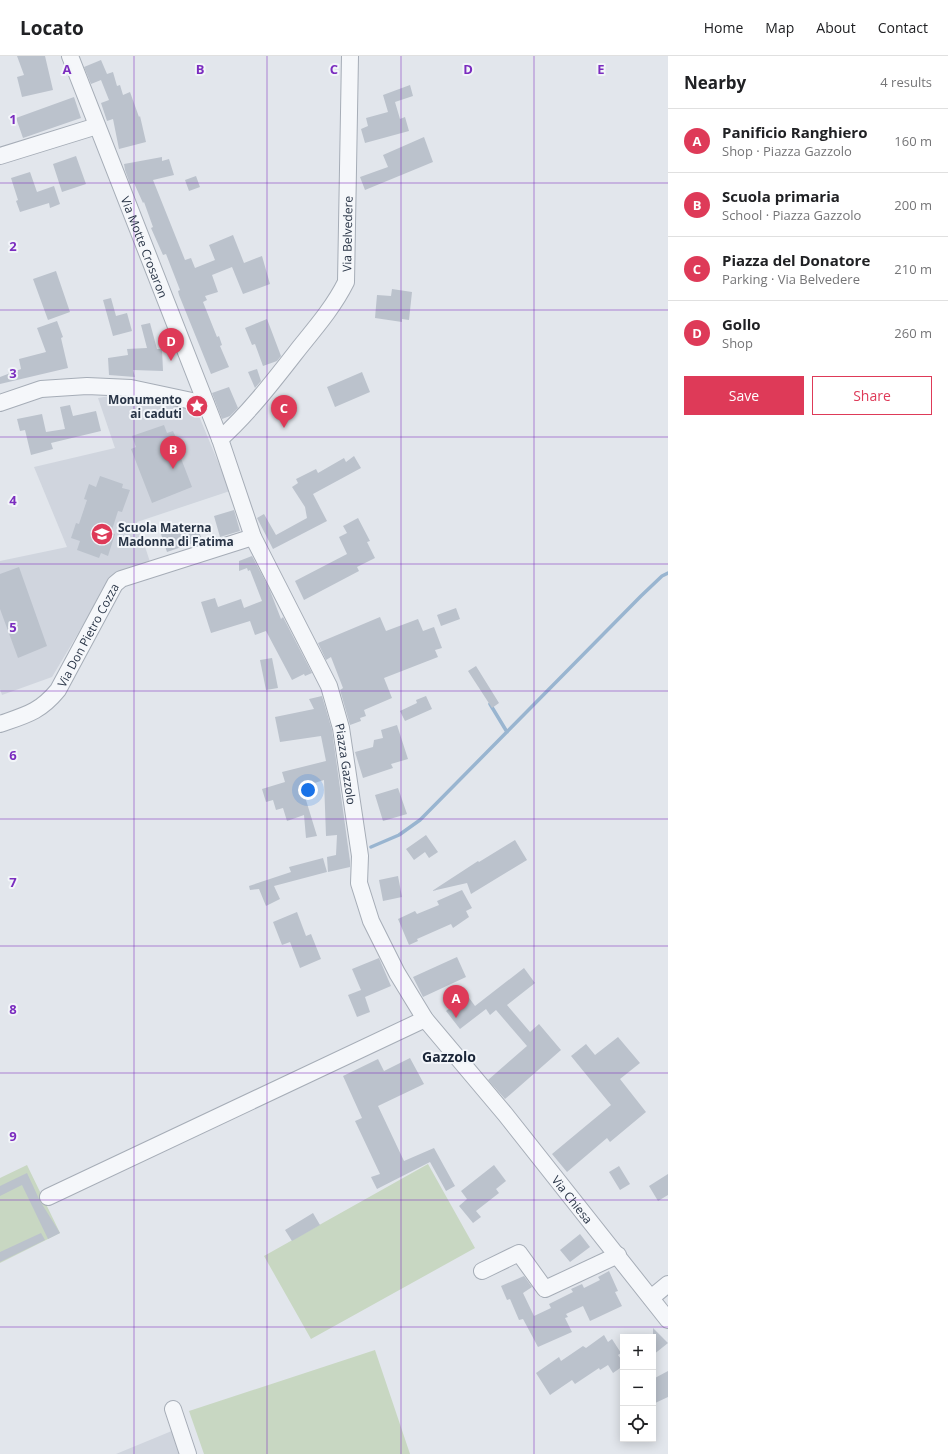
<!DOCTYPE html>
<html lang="en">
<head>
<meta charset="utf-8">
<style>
	body { margin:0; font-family:"Open Sans",sans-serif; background:#f6f6f6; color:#202124 }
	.controls { position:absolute; right:12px; bottom:12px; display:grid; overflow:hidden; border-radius:0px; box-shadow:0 2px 10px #0003 }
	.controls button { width:36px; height:36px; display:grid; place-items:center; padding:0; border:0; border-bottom:1px solid #e0e0e0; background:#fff; color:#202124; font:20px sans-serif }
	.you { position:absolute; left:308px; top:734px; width:14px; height:14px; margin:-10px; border:3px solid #fff; border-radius:50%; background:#1a73e8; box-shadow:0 0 0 6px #1a73e833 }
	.badge { display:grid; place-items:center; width:26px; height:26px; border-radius:50%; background:#de3a58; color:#fff; font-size:13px; font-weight:700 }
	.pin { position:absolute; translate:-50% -33px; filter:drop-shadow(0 1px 2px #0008) }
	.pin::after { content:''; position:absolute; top:21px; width:14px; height:12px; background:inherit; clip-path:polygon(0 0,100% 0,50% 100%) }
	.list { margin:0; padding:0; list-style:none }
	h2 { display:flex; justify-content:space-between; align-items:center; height:52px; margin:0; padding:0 16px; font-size:17px }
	h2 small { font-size:13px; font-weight:400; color:#757577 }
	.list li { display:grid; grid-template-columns:26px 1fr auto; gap:12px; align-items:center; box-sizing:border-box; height:64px; padding:0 16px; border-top:1px solid #e0e0e0 }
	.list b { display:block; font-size:15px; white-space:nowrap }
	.list p { margin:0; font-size:13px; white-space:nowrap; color:#757577 }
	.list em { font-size:13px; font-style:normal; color:#757577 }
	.actions { display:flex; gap:8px; padding:12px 16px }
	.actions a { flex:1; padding:9px 0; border:1px solid #de3a58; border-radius:0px; text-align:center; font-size:14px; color:#de3a58 }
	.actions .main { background:#de3a58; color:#fff }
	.icon { flex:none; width:22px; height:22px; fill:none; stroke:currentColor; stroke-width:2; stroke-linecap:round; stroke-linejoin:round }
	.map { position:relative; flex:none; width:668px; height:1398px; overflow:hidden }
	header { display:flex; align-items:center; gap:24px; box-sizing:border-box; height:56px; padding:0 20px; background:#fff; border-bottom:1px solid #e0e0e0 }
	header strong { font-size:19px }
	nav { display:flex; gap:22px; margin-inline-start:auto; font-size:14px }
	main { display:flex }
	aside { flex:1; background:#fff }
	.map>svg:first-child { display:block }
	.built { fill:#d0d5de }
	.green { fill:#c8d7c2 }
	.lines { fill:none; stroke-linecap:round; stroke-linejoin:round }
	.stream { stroke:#99b5d0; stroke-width:3.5 }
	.building { fill:#bbc2cc }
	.minor-casing { stroke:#a6adb7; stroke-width:18 }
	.minor { stroke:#f5f7fa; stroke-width:16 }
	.grid { fill:none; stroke:#7b2cbf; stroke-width:1; stroke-opacity:0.55 }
	.labels { text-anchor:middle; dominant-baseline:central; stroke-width:4; stroke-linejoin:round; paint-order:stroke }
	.street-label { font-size:12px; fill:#283446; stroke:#f2f5f9 }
	.poi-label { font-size:12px; font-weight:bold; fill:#283446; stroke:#f2f5f9; text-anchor:end }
	.quarter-label { font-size:14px; font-weight:bold; fill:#1a2537; stroke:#f2f5f9 }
	.grid-label { font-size:13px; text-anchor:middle; font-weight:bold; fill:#7b2cbf; stroke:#f2f5f9; stroke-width:4; stroke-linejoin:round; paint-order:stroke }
</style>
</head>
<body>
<header>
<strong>Locato</strong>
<nav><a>Home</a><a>Map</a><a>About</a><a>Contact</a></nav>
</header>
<main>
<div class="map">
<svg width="668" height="1398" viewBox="0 0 668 1398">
	<rect width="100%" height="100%" fill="#e2e6ec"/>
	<path class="built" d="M122 338 194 348 230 435 137 466 150 506 113 523 101 535 89 559 52 621 2 639 0 633V505L67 491 34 411 115 392 98 342Z
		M179 1372 188 1398H116Z"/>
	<path class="green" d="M428 1108 475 1192 311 1283 264 1200Z
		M27 1109 60 1177 0 1207V1122Z
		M375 1294 410 1398H204L189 1355Z"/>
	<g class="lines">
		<path class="stream" d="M490 648 507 676
			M371 791 399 779 420 764 641 540 662 520 668 517"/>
	</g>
	<path class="building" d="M17 0H45L53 34 22 41 17 21 24 19Z
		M101 4 107 18 113 16 117 30 120 29 123 39 130 36 139 61 140 60 146 86 119 93 113 63 107 65 101 47 109 44 101 24 91 28 84 11Z
		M410 29 413 40 395 46 400 63 405 61 409 75 365 87 361 73 368 70 366 62 388 56 383 39Z
		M74 41 81 62 23 82 16 62Z
		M424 81 433 106 365 134 360 121 388 111 383 99Z
		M76 100 86 128 62 136 53 108Z
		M162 101V105L169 103 174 119 153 124 185 204 191 202 195 212 215 204 209 189 233 179 244 207 262 200 270 228 243 238 232 211 212 219 218 236 205 240 207 244 203 246 217 281 219 280 222 289 220 290 229 311 211 318 179 239 178 235 180 234 166 198 163 199 151 172 153 171 144 146 143 147 134 127 130 128 125 114 124 108Z
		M30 116 37 136 54 130 60 148 50 152 49 147 20 156 16 145 18 144 11 122Z
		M196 120 200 131 189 135 185 124Z
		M56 215 70 256 48 264 33 223Z
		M392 233 412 236 409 264 402 263V266L375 262 377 239 391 240Z
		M111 242 116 260 127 257 132 275 113 280 103 244Z
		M267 263 281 300 277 305 263 310 255 288 252 289 245 272Z
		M57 265 63 281 61 282 68 312 0 328V321L21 313 19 303 46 296 37 272Z
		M150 267 157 293H162L163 315 133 314 135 321 109 319 108 302 128 299 127 293 147 292 141 269Z
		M257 313 261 325 255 332 248 316Z
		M362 316 370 336 335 351 327 331Z
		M229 331 238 352 230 360 222 363 212 337Z
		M70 349 73 360 96 355 101 375 51 387 53 393 31 399 25 374 20 375 17 363 42 358 46 376 65 373 60 351Z
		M164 369 167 377 173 375 177 384H174L192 431 152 447 131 393 136 391 132 380Z
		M354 400 361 412 313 438 327 465 273 493 257 462 264 458 276 479 307 462 305 451 292 431 298 427 296 423 316 413 318 417 344 402 346 406Z
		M100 420 123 428 122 432 130 434 122 456 118 455 111 477 115 478 108 500 101 497 99 502 77 494 80 485 71 482 76 467 79 468 87 444 84 443 89 428 96 431Z
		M234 454 240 475 220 481 214 460Z
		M358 462 370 485 367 486 375 502 357 511 359 515 304 544 295 525 347 498 339 481 347 477 343 470Z
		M197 469 202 484 167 496 161 478 173 474V476Z
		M252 500 269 532 281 563 283 561 312 617 305 620 304 618 292 624 266 575 255 579 250 565 211 577 201 546 215 542 218 551 241 543 244 552 262 545 250 514 248 515 247 512 239 515V505Z
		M19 511 47 590 18 602 0 553V518Z
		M456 552 460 563 441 570 437 559Z
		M380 561 386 575 418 563 423 575 434 571 442 592 435 594 438 601 384 622 392 642 364 654 366 660 360 662 361 665 350 669 340 634 343 632 331 601 326 604 318 587Z
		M272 602 278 632 266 634 260 604Z
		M476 610 499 647 492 652 468 615Z
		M322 640 332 674 350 805V811L328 816 327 801 336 799 337 779 326 780 324 724 302 731 317 780 306 782 304 759 287 765 283 752 276 754 273 744 266 746 262 733 285 726 282 716 326 705 321 680 280 686 275 661 314 653 309 643Z
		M426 640 432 653 405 665 400 655 417 647 416 644Z
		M397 669 408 703 391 708 393 712 363 722 355 696 373 691 374 684 383 682 381 674Z
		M398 732 407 758 383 765 375 739Z
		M426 779 438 796 429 802 425 796 414 804 406 793Z
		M515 784 527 804 471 838 467 827 432 835 478 805 479 806Z
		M323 802 327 816 274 830 280 843 266 850 259 833 250 834 249 830 291 816 289 811Z
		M398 820 402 841 383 845 379 824Z
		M462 834 472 852 466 855 469 861 453 872 451 868 417 883 418 885 409 889 398 863 415 855 417 858 439 849 437 845Z
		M297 856 306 880 311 878 321 903 300 912 290 886 282 889 273 866Z
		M457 901 466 921 423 941 413 921Z
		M379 902 391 930 365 941 370 956 357 961 348 939 361 934 352 913Z
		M524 912 535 927 507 949 530 976 539 968 561 994 505 1043 488 1024 527 990 496 954 490 959 486 953 460 973 446 955 467 939 475 950Z
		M618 981 640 1007 620 1023 646 1056 610 1086 607 1082 567 1116 552 1098 611 1049 571 1000 586 988 595 999Z
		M410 1002 424 1028 378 1050 404 1105 434 1092 455 1130 446 1135 430 1106 377 1133 371 1121 380 1118 355 1065 362 1062 343 1020 378 1003 384 1015Z
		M494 1109 506 1125 496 1133 499 1137 476 1155 481 1161 473 1167 459 1150 467 1143 461 1135Z
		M619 1110 630 1128 620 1134 609 1116Z
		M27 1117 40 1145 60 1177 48 1183 22 1129 0 1140V1130Z
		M668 1118V1139L658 1145 649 1130Z
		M313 1157 320 1169 292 1185 285 1174Z
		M41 1177 45 1184 0 1206V1196Z
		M580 1178 590 1191 570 1206 560 1194Z
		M609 1215 618 1235 615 1236 622 1250 590 1265 583 1250 566 1258 568 1261 565 1262 572 1276 538 1291 523 1263 519 1264 510 1243 507 1244 501 1230 524 1220 532 1231 523 1237 534 1260 551 1252 549 1248 573 1236 571 1233 582 1228 584 1232 600 1224 598 1221Z
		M653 1272 668 1287 653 1299Z
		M604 1279 608 1286 612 1283 621 1297 618 1299 623 1306V1310L613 1317 608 1309 600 1314 599 1312 575 1328 572 1324 550 1339 536 1317 559 1301 561 1305 583 1290 586 1292Z
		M668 1315V1341L653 1348V1323Z"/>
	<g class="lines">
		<g class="minor-casing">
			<g id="minor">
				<path id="s1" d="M70 0 220 383 253 481 329 630 341 672 360 800 359 827 371 865 397 917 425 963 505 1058 668 1264"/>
				<path d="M0 100 97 70"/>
				<path d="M0 347 41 333 87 330 131 332 206 348"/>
				<path id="s2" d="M220 383C250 356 275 323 300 291 317 270 334 250 346 226L350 0"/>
				<path id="s3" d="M0 668C26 659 40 656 58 634L115 528 121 523 253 481"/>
				<path d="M48 1141 425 963"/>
				<path d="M482 1215 519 1197 545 1233 618 1199"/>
				<path d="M651 1242 668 1228"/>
				<path d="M173 1353 188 1398"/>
			</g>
		</g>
		<use href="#minor" class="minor"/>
	</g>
	<path class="grid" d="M134 0V1398M267 0V1398M401 0V1398M534 0V1398M0 127H668M0 254H668M0 381H668M0 508H668M0 635H668M0 763H668M0 890H668M0 1017H668M0 1144H668M0 1271H668"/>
	<defs>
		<g id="sight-disc" transform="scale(1.15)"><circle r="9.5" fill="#de3a58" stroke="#f2f5f9"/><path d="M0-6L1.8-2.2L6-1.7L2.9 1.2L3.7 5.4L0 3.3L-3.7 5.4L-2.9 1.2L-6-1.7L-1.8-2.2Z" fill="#fff"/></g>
		<g id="school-disc" transform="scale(1.15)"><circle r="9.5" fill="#de3a58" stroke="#f2f5f9"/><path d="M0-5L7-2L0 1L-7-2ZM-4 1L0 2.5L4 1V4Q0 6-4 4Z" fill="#fff"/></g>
	</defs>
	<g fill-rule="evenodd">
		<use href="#sight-disc" x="197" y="350"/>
		<use href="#school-disc" x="102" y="478"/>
	</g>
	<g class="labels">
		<g class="street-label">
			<text stroke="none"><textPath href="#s2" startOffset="250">Via Belvedere</textPath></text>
			<text stroke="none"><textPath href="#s1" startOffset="205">Via Motte Crosaron</textPath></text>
			<text stroke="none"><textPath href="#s3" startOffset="131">Via Don Pietro Cozza</textPath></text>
			<text stroke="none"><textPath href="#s1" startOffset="762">Piazza Gazzolo</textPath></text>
			<text stroke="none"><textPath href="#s1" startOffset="1267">Via Chiesa</textPath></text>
		</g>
		<g class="poi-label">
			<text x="182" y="343">Monumento<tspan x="182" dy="14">ai caduti</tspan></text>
			<text x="118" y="471" text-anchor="start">Scuola Materna<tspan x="118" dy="14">Madonna di Fatima</tspan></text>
		</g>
		<g class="quarter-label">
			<text x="449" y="1000">Gazzolo</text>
		</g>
	</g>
	<g class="grid-label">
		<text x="67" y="18">A</text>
		<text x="200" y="18">B</text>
		<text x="334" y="18">C</text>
		<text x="468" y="18">D</text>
		<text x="601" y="18">E</text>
		<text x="13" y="68">1</text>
		<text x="13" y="195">2</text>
		<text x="13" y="322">3</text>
		<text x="13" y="449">4</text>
		<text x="13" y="576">5</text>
		<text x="13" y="704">6</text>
		<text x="13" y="831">7</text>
		<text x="13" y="958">8</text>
		<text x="13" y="1085">9</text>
	</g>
</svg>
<div class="controls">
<button>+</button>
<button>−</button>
<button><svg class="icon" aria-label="locate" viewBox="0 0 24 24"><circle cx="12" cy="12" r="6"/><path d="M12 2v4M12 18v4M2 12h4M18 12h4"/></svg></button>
</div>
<div class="you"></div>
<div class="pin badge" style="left:456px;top:962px">A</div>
<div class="pin badge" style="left:173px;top:413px">B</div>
<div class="pin badge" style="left:284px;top:372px">C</div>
<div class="pin badge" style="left:171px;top:305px">D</div>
</div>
<aside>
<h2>Nearby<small>4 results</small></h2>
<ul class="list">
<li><span class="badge">A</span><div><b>Panificio Ranghiero</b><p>Shop · Piazza Gazzolo</p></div><em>160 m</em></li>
<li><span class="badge">B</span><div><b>Scuola primaria</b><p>School · Piazza Gazzolo</p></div><em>200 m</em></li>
<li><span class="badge">C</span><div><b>Piazza del Donatore</b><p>Parking · Via Belvedere</p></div><em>210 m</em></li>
<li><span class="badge">D</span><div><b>Gollo</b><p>Shop</p></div><em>260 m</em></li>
</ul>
<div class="actions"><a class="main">Save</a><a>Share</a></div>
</aside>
</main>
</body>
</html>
